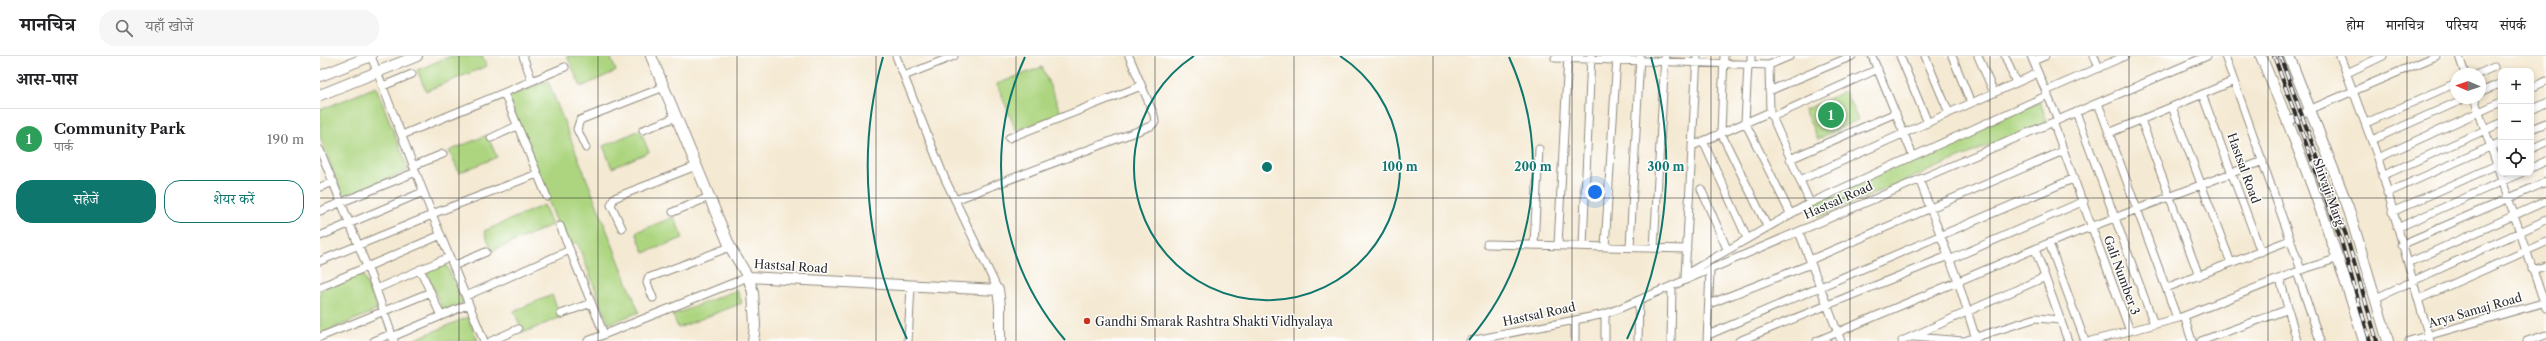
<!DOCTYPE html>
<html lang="hi">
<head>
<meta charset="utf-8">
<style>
	body { margin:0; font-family:"Libre Caslon Text","Noto Serif Devanagari",serif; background:#f6f6f6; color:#202124 }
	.controls { position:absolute; right:12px; top:12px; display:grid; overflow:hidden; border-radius:8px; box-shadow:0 2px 6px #0003 }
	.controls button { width:36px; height:36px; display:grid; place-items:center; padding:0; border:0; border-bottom:1px solid #e0e0e0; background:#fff; color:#202124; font:20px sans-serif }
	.compass { position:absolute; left:2130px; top:12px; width:36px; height:36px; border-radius:50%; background:#fff; box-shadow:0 2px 6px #0003; rotate:272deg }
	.you { position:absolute; left:1275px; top:136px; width:14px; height:14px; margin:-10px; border:3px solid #fff; border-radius:50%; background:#1a73e8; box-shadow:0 0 0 6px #1a73e833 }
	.badge { display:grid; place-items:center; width:26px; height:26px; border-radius:50%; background:#0f766e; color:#fff; font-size:13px; font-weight:700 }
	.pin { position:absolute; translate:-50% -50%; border:2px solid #fff; box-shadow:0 1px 4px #0006 }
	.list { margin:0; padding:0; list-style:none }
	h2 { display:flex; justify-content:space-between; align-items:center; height:52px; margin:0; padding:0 16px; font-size:17px }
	h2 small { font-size:13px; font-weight:400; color:#757577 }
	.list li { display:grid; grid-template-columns:26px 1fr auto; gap:12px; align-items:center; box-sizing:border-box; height:60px; padding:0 16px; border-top:1px solid #e0e0e0 }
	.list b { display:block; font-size:15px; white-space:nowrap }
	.list p { margin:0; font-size:13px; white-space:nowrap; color:#757577 }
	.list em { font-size:13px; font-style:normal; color:#757577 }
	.actions { display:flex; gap:8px; padding:12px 16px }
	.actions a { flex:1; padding:9px 0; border:1px solid #0f766e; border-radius:16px; text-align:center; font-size:14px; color:#0f766e }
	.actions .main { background:#0f766e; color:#fff }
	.icon { flex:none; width:22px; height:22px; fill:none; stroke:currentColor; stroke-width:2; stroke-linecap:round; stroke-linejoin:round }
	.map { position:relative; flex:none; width:2226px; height:285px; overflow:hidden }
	header { display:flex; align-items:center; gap:24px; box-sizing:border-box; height:56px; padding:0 20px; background:#fff; border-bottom:1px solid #e0e0e0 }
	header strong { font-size:19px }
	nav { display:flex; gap:22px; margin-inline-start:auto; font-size:14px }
	.search { width:280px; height:36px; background:#f6f6f6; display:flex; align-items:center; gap:10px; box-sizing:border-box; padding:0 14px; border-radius:16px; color:#757577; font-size:15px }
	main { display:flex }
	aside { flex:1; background:#fff }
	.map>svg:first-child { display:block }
	.green { fill:#add580; stroke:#6c8056 }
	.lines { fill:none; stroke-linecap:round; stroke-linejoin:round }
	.street-casing { stroke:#908a7e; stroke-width:9 }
	.secondary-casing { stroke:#908a7e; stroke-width:12 }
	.street { stroke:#fff; stroke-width:7 }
	.secondary { stroke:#fff; stroke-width:10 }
	.rail-casing { stroke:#2b2b2b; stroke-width:4 }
	.rail { stroke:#fff; stroke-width:2.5; stroke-dasharray:8; stroke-linecap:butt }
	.grid { fill:none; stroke:#2b2b2b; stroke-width:1; stroke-opacity:0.55 }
	.ring { fill:none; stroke:#0f766e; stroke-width:2 }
	.poi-dot { fill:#c8321e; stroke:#fff; stroke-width:1.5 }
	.labels { text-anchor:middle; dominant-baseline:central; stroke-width:3; stroke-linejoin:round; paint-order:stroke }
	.street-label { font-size:12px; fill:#2b2b2b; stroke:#fff }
	.poi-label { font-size:12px; fill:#2b2b2b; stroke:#fff; text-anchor:start }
	.centre { fill:#0f766e; stroke:#fff; stroke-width:2 }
	.ring-label { font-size:12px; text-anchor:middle; font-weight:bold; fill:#0f766e; stroke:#fff; stroke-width:3; stroke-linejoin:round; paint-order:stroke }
</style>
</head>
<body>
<header>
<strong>मानचित्र</strong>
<div class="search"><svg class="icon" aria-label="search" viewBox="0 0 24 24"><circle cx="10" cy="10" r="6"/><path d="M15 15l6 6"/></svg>यहाँ खोजें</div>
<nav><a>होम</a><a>मानचित्र</a><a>परिचय</a><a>संपर्क</a></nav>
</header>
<main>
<aside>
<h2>आस-पास<small></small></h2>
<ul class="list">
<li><span class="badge" style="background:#2e9e5b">1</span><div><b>Community Park</b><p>पार्क</p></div><em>190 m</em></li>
</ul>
<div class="actions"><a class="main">सहेजें</a><a>शेयर करें</a></div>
</aside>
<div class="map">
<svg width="2226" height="285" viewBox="0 0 2226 285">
	<rect width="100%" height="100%" fill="#fff"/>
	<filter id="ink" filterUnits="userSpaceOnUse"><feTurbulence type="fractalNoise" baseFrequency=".025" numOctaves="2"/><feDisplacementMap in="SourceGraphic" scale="8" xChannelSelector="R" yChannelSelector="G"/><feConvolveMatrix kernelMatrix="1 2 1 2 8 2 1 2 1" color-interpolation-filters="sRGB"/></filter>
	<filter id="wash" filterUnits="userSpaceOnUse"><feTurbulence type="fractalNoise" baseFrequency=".012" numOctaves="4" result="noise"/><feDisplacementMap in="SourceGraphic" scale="16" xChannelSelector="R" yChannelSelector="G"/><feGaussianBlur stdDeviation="0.9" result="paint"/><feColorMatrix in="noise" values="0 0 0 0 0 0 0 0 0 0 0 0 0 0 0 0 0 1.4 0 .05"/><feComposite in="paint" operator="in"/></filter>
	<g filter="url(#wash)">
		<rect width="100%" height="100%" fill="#f4e9d2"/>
		<path class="green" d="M131 0H162L167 10 106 35 97 14Z
			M247 0H290L296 15 261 31Z
			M722 11 741 57 696 75 677 28Z
			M228 25 319 256 289 268 257 186 246 190 188 41Z
			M56 31 89 114 23 142 0 81V54Z
			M1525 35 1538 64 1498 83 1484 54Z
			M1720 46 1727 65 1499 161 1494 145Z
			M320 74 329 96 292 112 283 90Z
			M167 79 177 101 139 117 129 95Z
			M224 149 232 169 172 195 164 175Z
			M354 161 363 182 324 197 316 176Z
			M125 206 143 247 123 256 106 215Z
			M42 217 58 254 0 278V234Z
			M417 234 422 247 358 272 353 259Z
			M232 239 241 261 203 277 194 255Z
			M148 261 158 285H91Z"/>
	</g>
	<g filter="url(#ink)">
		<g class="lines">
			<g class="street-casing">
				<path id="street" d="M51 0 112 158 164 285
					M203 0 212 25 245 11
					M576 0 625 123 678 234
					M1404 0 1401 77 1447 170
					M1552 0 1593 100
					M1580 0 1608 67
					M1605 0 1629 57
					M1632 0 1651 47
					M1658 0 1674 37
					M1685 0 1696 27
					M1711 0 1738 64
					M1774 0 1779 12
					M1905 0 1981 214
					M2020 0 2058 102 2110 285
					M2139 0 2145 18
					M1235 2 1449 9 1470 0
					M1713 5 1725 0
					M1428 9 1425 66 1470 157
					M1431 9V0
					M1449 9 1450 56 1490 147
					M2027 17 2063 0
					M2158 18 2174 11
					M584 20 634 0
					M63 30 92 18
					M2211 32 2226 25
					M1449 35 1532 0
					M1726 35 1805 0
					M2160 36 2180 28
					M184 37 227 141
					M1882 38 1941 196
					M2154 42 2226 252
					M1778 47 1857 262
					M1852 51 1911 207
					M2211 54 2226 47
					M1756 56 1834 268
					M1452 61 1558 13
					M1821 64 1879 220
					M1970 65 1991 53 2116 0
					M1733 66 1810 275
					M2046 67 2136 27
					M2211 73 2226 67
					M323 74 356 61
					M1789 77 1914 25
					M82 79 212 25
					M171 82 197 70
					M689 82 821 30
					M2052 84 2146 42
					M1383 85 1427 182
					M1372 90 1450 56
					M266 92 257 73 260 64 344 31
					M2211 93 2226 86
					M0 94 56 233 74 285
					M2058 102 2181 46
					M1470 103 1576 57
					M93 110 123 98
					M2211 112 2226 105
					M2062 120 2181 67
					M1599 123 1638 225 1656 283
					M1480 124 1718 17
					M0 131 14 126
					M1381 133 1407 193
					M2067 137 2181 86
					M635 144 831 70 835 66 834 59 809 0
					M0 155 96 116
					M353 156 389 141
					M2072 156 2181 107
					M112 158 217 118
					M240 170 284 278
					M302 172 291 149 294 142 376 110
					M2077 172 2201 117
					M1479 176 1521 285
					M0 180 103 136
					M1729 187 1765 285
					M1167 188 1367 193
					M1214 189 1219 93
					M1238 189 1248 0
					M2081 189 2226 126
					M1263 190 1271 0
					M1285 191 1297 1
					M1310 191 1320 0
					M1334 192 1345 0
					M1715 193 1748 285
					M1490 204 1743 95
					M1629 204 1764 145
					M0 205 112 159
					M2088 207 2226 145
					M133 210 166 196
					M100 213 121 260
					M2212 214 2226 210
					M1977 216 2000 285
					M1366 218 1490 147 1728 39
					M1365 221 1377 0
					M1960 223 1977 285
					M0 231 121 179
					M1846 232 1970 184
					M56 233 129 201
					M146 240 250 194
					M333 242 327 227 328 222 410 191
					M2056 242 2226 164
					M2099 243 2226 186
					M1389 248 1491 208
					M241 258 271 247
					M1285 258V285
					M1864 260 1872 285
					M1255 264V285
					M1388 279 1755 122
					M0 281 111 236
					M72 281 149 248
					M1593 281 1644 285 1716 262 1741 264
					M54 285 71 278
					M171 285 198 273
					M268 285 428 221
					M588 285 591 231
					M1150 285 1285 258 1298 253 1887 0
					M1318 285 1319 245
					M1351 285 1352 231
					M1387 285 1390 215
					M1419 285 1628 200
					M1497 285 1729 187 1943 105
					M1582 285 1725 221
					M1771 285 1859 262 1984 213 2019 202
					M1881 285 1969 253
					M2089 285 2226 246
					M2207 285 2226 279"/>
			</g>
			<g class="secondary-casing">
				<path id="secondary" d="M331 0 410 191 428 221 433 236 435 270 433 285
					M1941 0C1980 94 2015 187 2044 285
					M1969 0 2028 151 2068 285
					M0 20 51 0
					M0 39 97 0
					M428 221 678 234 680 249V285"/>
			</g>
			<use href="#street" class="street"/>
			<use href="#secondary" class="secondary"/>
			<g class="rail-casing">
				<path id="rail" d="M1954 0 2020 181 2050 285
					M1960 0 2026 179 2057 285"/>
			</g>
			<use href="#rail" class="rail"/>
		</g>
	</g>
	<path class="grid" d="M139 0V285M278 0V285M417 0V285M556 0V285M696 0V285M835 0V285M974 0V285M1113 0V285M1252 0V285M1391 0V285M1530 0V285M1670 0V285M1809 0V285M1948 0V285M2087 0V285M0 142H2226"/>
	<g class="ring">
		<path d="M1020 0A133 133 0 1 1 874 0"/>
		<path d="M745 284A266 266 0 0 1 705 1M1189 1A266 266 0 0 1 1149 284"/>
		<path d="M587 283A399 399 0 0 1 563 1M1331 1A399 399 0 0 1 1307 283"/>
	</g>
	<circle class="poi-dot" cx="767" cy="265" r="4"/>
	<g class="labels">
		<g class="street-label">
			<text transform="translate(1924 112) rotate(70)">Hastsal Road</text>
			<text transform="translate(2009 136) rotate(70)">Shivaji Marg</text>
			<text transform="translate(1518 144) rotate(-24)">Hastsal Road</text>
			<text transform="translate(471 210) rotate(4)">Hastsal Road</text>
			<text transform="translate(1802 219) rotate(70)">Gali Number 3</text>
			<text transform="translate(2155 254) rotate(-16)">Arya Samaj Road</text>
			<text transform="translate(1219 258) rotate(-12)">Hastsal Road</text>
		</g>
		<g class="poi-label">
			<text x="775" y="265">Gandhi Smarak Rashtra Shakti Vidhyalaya</text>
		</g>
	</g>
	<circle cx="947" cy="111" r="6" class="centre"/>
	<g class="ring-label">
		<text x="1080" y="115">100 m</text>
		<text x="1213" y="115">200 m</text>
		<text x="1346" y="115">300 m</text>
	</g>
</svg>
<div class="controls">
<button>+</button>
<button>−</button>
<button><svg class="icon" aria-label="locate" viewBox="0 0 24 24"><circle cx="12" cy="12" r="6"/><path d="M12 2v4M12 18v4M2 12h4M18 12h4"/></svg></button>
</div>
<svg class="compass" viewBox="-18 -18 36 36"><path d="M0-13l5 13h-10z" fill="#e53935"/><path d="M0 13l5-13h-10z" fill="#757577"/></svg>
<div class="you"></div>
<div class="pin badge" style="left:1511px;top:59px;background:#2e9e5b">1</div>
</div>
</main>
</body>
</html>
